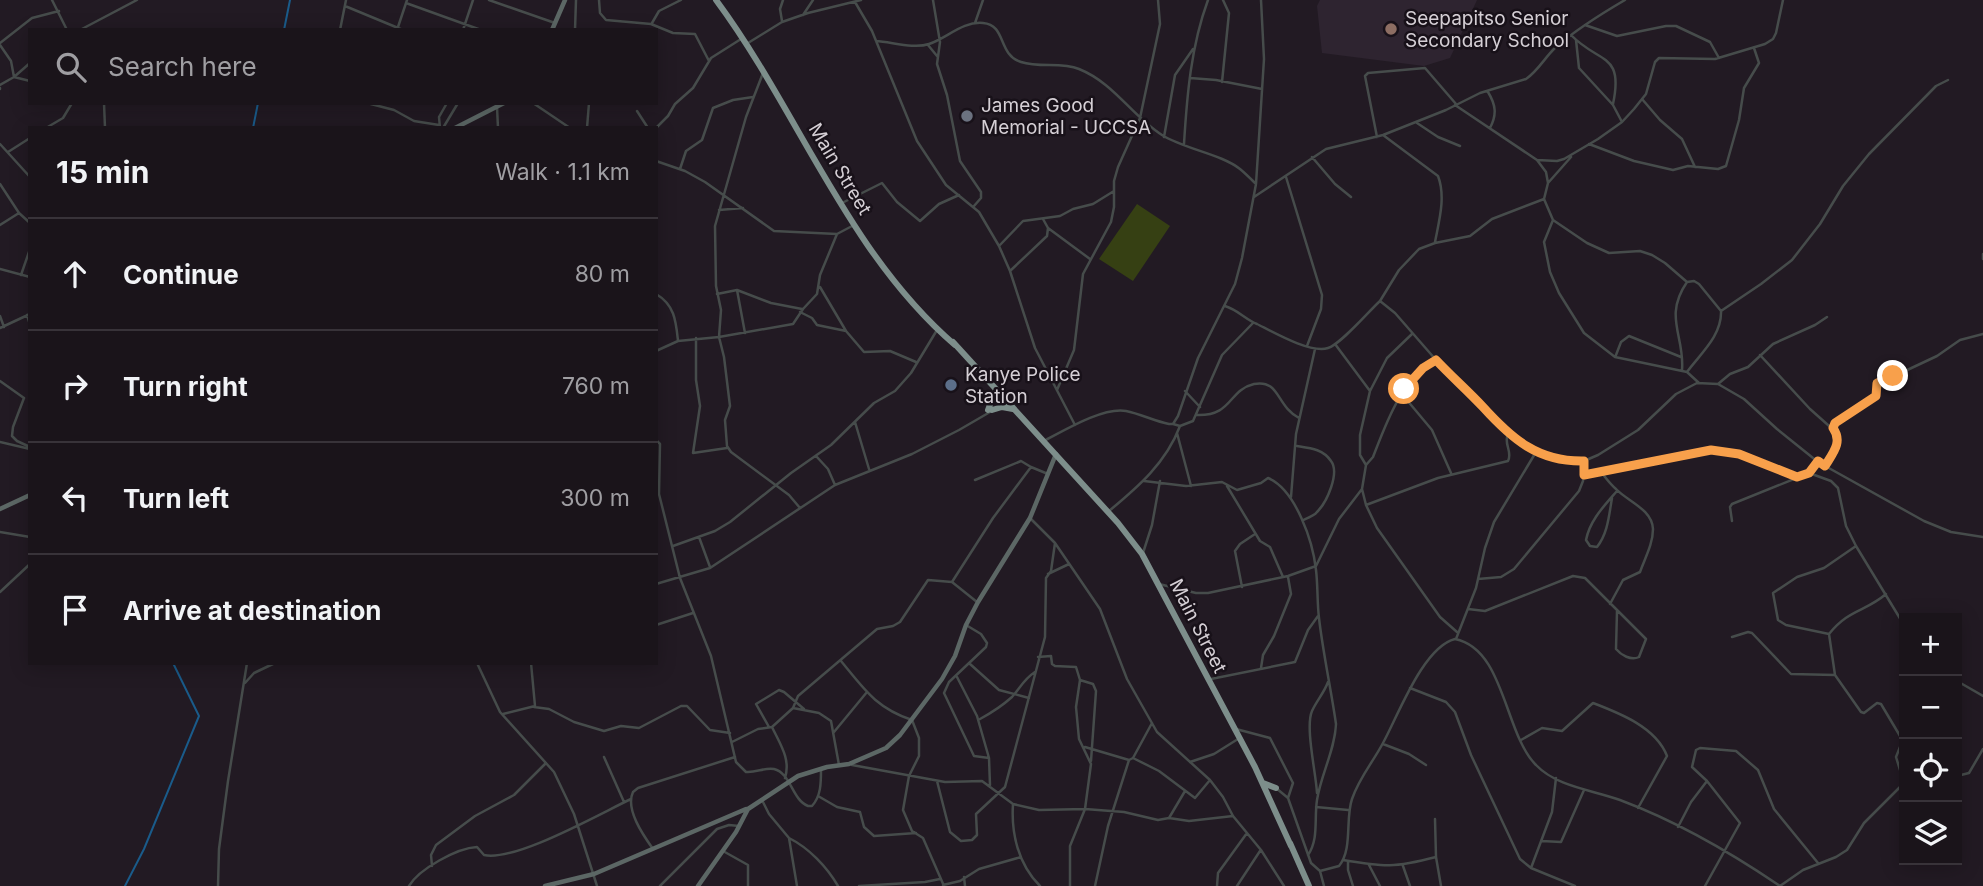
<!DOCTYPE html>
<html lang="en">
<head>
<meta charset="utf-8">
<style>
	body { margin:0; font-family:Inter,sans-serif; background:#272127; color:#f1f3f6 }
	.controls { position:absolute; right:21px; bottom:21px; display:grid; overflow:hidden; border-radius:0px; box-shadow:0 4px 18px #0003 }
	.controls button { width:63px; height:63px; display:grid; place-items:center; padding:0; border:0; border-bottom:2px solid #383339; background:#1a141a; color:#f1f3f6; font:35px sans-serif }
	.stop { position:absolute; width:21px; height:21px; margin:-16px; border:5px solid #f8a04b; border-radius:50%; background:#fff }
	.stop.end { background:#f8a04b; border-color:#fff; box-shadow:0 2px 7px #0008 }
	.list { margin:0; padding:0; list-style:none }
	h2 { display:flex; justify-content:space-between; align-items:center; height:91px; margin:0; padding:0 28px; font-size:30px }
	h2 small { font-size:23px; font-weight:400; color:#9f9ea2 }
	.list li { display:grid; grid-template-columns:46px 1fr auto; gap:21px; align-items:center; box-sizing:border-box; height:112px; padding:0 28px; border-top:2px solid #383339 }
	.list b { display:block; font-size:26px; white-space:nowrap }
	.list em { font-size:23px; font-style:normal; color:#9f9ea2 }
	.icon { flex:none; width:38px; height:38px; fill:none; stroke:currentColor; stroke-width:2; stroke-linecap:round; stroke-linejoin:round }
	.map { position:relative; flex:none; width:1983px; height:886px; overflow:hidden }
	.search { position:absolute; background:#1a141a; box-shadow:0 4px 18px #0003; left:28px; top:28px; width:630px; height:77px; display:flex; align-items:center; gap:18px; box-sizing:border-box; padding:0 24px; border-radius:0px; color:#9f9ea2; font-size:26px }
	.panel { position:absolute; background:#1a141a; box-shadow:0 4px 18px #0003; left:28px; top:126px; width:630px; height:539px; border-radius:0px }
	.map>svg:first-child { display:block }
	.built { fill:#2e2430 }
	.garden { fill:#364013 }
	.lines { fill:none; stroke-linecap:round; stroke-linejoin:round }
	.stream { stroke:#1a5b8a; stroke-width:2 }
	.street { stroke:#464c4b; stroke-width:2.5 }
	.secondary { stroke:#5c6765; stroke-width:4.5 }
	.highway { stroke:#7d8e8b; stroke-width:6 }
	.route { stroke:#f8a04b; stroke-width:9 }
	.education-dot { fill:#8d6e63; stroke:#181119; stroke-width:2.5 }
	.worship-dot { fill:#6b7280; stroke:#181119; stroke-width:2.5 }
	.service-dot { fill:#5c6f8a; stroke:#181119; stroke-width:2.5 }
	.labels { text-anchor:middle; dominant-baseline:central; stroke-width:5; stroke-linejoin:round; paint-order:stroke }
	.poi-label { font-size:19px; fill:#d5cfd5; stroke:#181119; text-anchor:start }
	.street-label { font-size:19px; fill:#d5cfd5; stroke:#181119 }
</style>
</head>
<body>
<div class="map">
<svg width="1983" height="886" viewBox="0 0 1983 886">
	<rect width="100%" height="100%" fill="#221a23"/>
	<path class="built" d="M1320 0H1477L1450 58 1424 66 1322 53 1317 6Z"/>
	<path class="garden" d="M1137 204 1170 226 1133 281 1099 259Z"/>
	<g class="lines">
		<path class="stream" d="M284 30 290 0
			M253 128 258 103
			M125 886 144 849 199 716 173 663"/>
		<path class="street" d="M52 0 67 30
			M489 0 555 23
			M599 0 600 13 606 20 651 24 673 33 695 34 709 61
			M933 0 940 42 937 64 947 95 960 161 981 192V198L974 206
			M855 2 872 31 917 141 946 185 979 212 999 246 1010 271 1035 348 1075 425
			M406 3 481 30
			M345 6 403 30
			M803 15 813 0
			M782 21 780 9 783 0
			M652 23 659 11 681 0
			M975 23 983 0
			M1585 25 1617 36 1666 26H1676L1710 42 1719 58
			M398 27 407 0
			M80 30 137 0
			M340 30 346 0
			M463 30 473 0
			M575 30 576 0
			M1571 35C1599 64 1624 52 1613 104
			M1576 40 1579 68 1613 105 1622 122
			M876 41C892 42 914 49 929 44 947 38 963 21 983 23 1007 25 997 54 1021 62 1040 68 1061 62 1079 69 1114 83 1132 116 1162 135 1184 149 1221 154 1240 169 1246 174 1251 179 1256 184
			M0 43 32 18 59 11
			M748 43 782 22 808 13 861 0
			M0 45 11 61 14 77 30 81
			M928 45 937 56
			M763 73 746 117 715 226 716 286 721 310 719 337 724 357 730 406 725 420 727 446 731 452 789 495 800 508
			M1190 78 1216 80 1262 89
			M1222 82 1229 13 1223 0
			M0 85 14 77 30 63
			M0 89V88
			M1488 92C1496 105 1497 115 1490 128
			M1642 99 1660 120 1682 139 1695 167
			M104 103 105 128
			M367 103 394 110 414 121 439 125
			M533 103 570 128
			M1455 105 1537 160 1546 172 1548 183 1544 199 1553 220 1544 242 1550 272 1559 293 1584 333 1615 357 1687 372 1699 383
			M497 107 498 128
			M637 111 648 128
			M1417 123 1438 137 1460 146
			M46 128 63 118 72 103
			M440 128 439 117 447 103
			M443 128 458 103
			M587 128 589 103
			M656 128 668 116 675 104 693 88 711 58 741 39
			M1383 135 1438 176C1446 197 1439 221 1435 242
			M1164 137 1175 75 1193 49
			M1377 137 1365 76 1368 73 1425 68 1456 104
			M0 144 30 177
			M1184 144C1187 95 1191 46 1208 0
			M1589 144 1634 161 1673 170 1688 166 1718 169 1726 166 1739 120 1744 88 1759 63 1754 48
			M8 152 30 138
			M1312 157 1335 184 1351 197
			M1537 160 1557 161 1564 159 1598 139 1622 122 1634 109 1646 94 1655 62 1659 58 1715 59 1765 44 1773 39 1776 33 1783 0
			M656 161 685 171 705 182 774 231 837 234 854 225
			M680 169 686 151 702 140 713 108 733 100 753 97
			M1286 177 1322 295 1321 309 1307 346
			M1548 183 1571 157
			M0 184 19 213 30 223
			M1254 197 1326 149 1383 135 1446 110 1480 93 1526 79C1538 71 1545 57 1556 47 1577 29 1601 14 1625 0
			M842 203 882 183 897 202 920 221 939 204 959 195
			M719 210 743 208
			M1553 220 1587 243 1609 253 1640 251 1652 255 1665 263 1687 282 1694 281 1699 284 1721 311
			M0 225 19 213
			M1048 228 1090 259
			M999 246 1023 221 1060 216 1073 209 1093 204 1114 191
			M1983 254V259
			M0 269 30 277
			M1010 271 1047 236 1048 228 1043 219
			M21 275 30 249
			M820 287 846 331 864 352 890 351 916 362
			M737 290 745 333
			M656 294C675 305 676 322 678 341
			M717 294 737 290 771 303 802 309
			M1380 301 1399 270 1419 249 1435 243 1470 236 1492 219 1544 199
			M1225 306C1238 310 1245 319 1257 324 1273 332 1311 354 1328 348 1341 344 1368 312 1380 301L1395 313 1436 360 1508 434 1528 448 1550 457 1584 461 1598 455 1638 430 1676 394 1697 383 1718 384 1744 399 1777 429 1818 462 1924 521 1951 532 1983 537
			M800 312 812 318 817 325 846 331
			M27 315 30 325
			M0 316 4 327
			M0 328 30 314
			M1412 334 1387 358 1370 391 1360 435V455L1366 465 1362 489 1366 505 1377 528 1440 617 1457 632
			M696 338V380L700 406 693 453 727 448
			M1335 344 1370 391
			M656 351 678 341 719 337 793 324 803 309 817 294 820 275 837 234
			M1616 355 1621 342 1629 336 1681 357
			M1760 355 1810 409 1837 433 1838 442 1825 466
			M1682 370C1685 336 1663 317 1687 282
			M1687 372C1700 354 1722 336 1721 311L1761 284 1792 260 1820 224 1843 186 1869 154 1936 86 1948 80
			M0 381 24 398
			M1718 384 1730 374 1748 367 1773 344 1815 325 1827 317
			M1057 390 1074 350 1083 274 1111 222 1114 207V181L1118 167 1140 118 1160 24 1158 0
			M1185 391 1200 407
			M1401 393 1432 430 1451 473
			M24 398 13 427 12 436 17 441 30 447
			M1197 415C1233 416 1228 390 1254 384 1280 379 1276 406 1299 418
			M855 422 869 469
			M1173 424 1180 426 1193 421 1222 355 1253 323
			M1833 428 1839 419 1876 396 1877 383 1886 380 1937 356 1960 340 1983 334
			M1177 433 1191 486
			M656 440 660 444 659 494 680 578 711 656 736 762 746 772C756 773 765 767 774 769 791 773 792 800 808 806H812C821 796 821 783 821 770
			M1044 441C1065 430 1103 407 1126 411 1141 414 1154 421 1169 424H1173L1178 416 1198 358 1235 284 1242 258 1256 184 1264 59 1261 0
			M0 442 30 449
			M1297 446C1310 448 1323 449 1331 461 1340 473 1327 502 1317 512 1314 516 1308 518 1303 520
			M816 456 828 469 835 485
			M1366 465 1373 457C1387 421 1401 380 1436 360
			M1601 472C1606 478 1610 484 1616 489 1627 501 1652 509 1653 529 1653 544 1645 558 1640 572L1623 580 1610 604
			M1809 473 1831 481 1838 488 1846 526 1856 546 1904 625
			M1584 475 1711 450 1739 454 1797 477
			M975 480 1021 461 1031 467
			M1144 481 1186 486 1222 482 1237 490 1261 483 1268 478C1296 490 1313 542 1316 570 1318 586 1317 602 1319 618 1323 653 1331 689 1336 724 1335 750 1321 774 1317 800 1314 819 1319 839 1308 855
			M1227 486 1260 541 1270 547 1283 577
			M1291 497 1296 434 1315 349
			M1612 498C1609 515 1608 533 1597 547L1590 546 1586 540C1590 520 1604 506 1617 491
			M1366 505 1438 478 1508 461C1513 452 1503 443 1508 434
			M1109 511C1138 487 1166 463 1180 426
			M1031 519 1055 543 1100 609 1127 679 1157 732 1210 780 1223 797 1233 816
			M1732 521 1730 507 1732 504 1809 473 1818 462
			M0 532 30 537
			M699 537 710 567
			M673 546 715 531 730 522 791 473 831 445 874 403 895 391 911 373 937 330
			M1143 553 1152 525 1160 481
			M1048 574 1069 564
			M1478 579 1501 577 1514 569 1579 491 1583 481 1584 461
			M952 582 993 518 1031 467 1048 474
			M656 584 710 568 835 485 912 454 959 430 990 412
			M1159 584 1196 593H1208L1288 576 1316 566 1339 519 1362 489
			M1242 587 1235 551 1240 544 1255 534
			M0 592 30 564
			M1886 594C1865 612 1849 609 1829 634L1835 675 1861 712 1864 713 1877 703 1881 704 1903 741
			M1468 609 1485 611 1573 576 1585 578 1646 639 1639 657C1631 661 1621 655 1616 649L1617 611
			M656 625 693 613
			M966 625 981 634 987 643 986 647 949 682 944 693 974 756 989 758 990 785
			M1829 634 1786 625 1778 620 1773 593 1797 577 1824 568 1856 546
			M1732 637 1748 632 1752 633 1791 674 1835 675
			M1456 639 1476 588 1485 548 1494 522 1536 452
			M1038 657 1051 656 1052 664 1055 666 1076 667 1080 680 1076 707 1079 739 1091 764 1085 809 1070 846V886
			M841 661C864 689 876 708 912 720L919 738V756L909 776 903 810 912 831 923 838 944 886
			M477 663 500 712 554 772 574 814 597 886
			M970 664 999 690 1029 698
			M1261 668 1263 655 1274 636 1291 594 1288 577
			M957 677 977 716 989 758
			M1211 679 1295 662 1308 630 1318 616
			M1080 680 1093 684 1096 691 1091 761
			M1957 681 1983 696
			M245 683 254 673 275 663
			M1410 688 1446 702 1455 712 1471 755 1520 859 1531 868 1575 886
			M534 707 549 709 574 722 604 731 621 726 639 728 681 706H687L710 730 730 733
			M793 708 798 696 877 629 893 626 900 622 928 580 952 582 977 602
			M503 714 535 706 531 663
			M980 719C991 713 1002 706 1012 697 1020 688 1024 679 1035 672
			M769 727 756 704 779 690 784 692 804 709
			M772 727 793 708 819 713 831 721 839 765
			M1236 729 1270 738 1293 783 1288 798
			M834 732 867 692
			M1521 740 1542 728 1562 731 1593 703C1619 713 1656 727 1667 756L1638 808
			M732 742 758 729 772 727C780 744 791 759 785 778
			M1383 744 1409 754 1426 765
			M1085 747 1129 760
			M604 757 624 802
			M1133 758 1159 771 1195 798 1210 780
			M1190 762 1214 754 1238 739
			M852 765 945 782 982 781 1013 804 1039 810 1085 809 1124 812 1158 820 1169 818 1189 821 1233 816 1261 850 1284 886
			M1957 776 1969 773 1983 749
			M937 781 950 832 961 841 972 840 977 835 976 814 1005 787 1045 637 1046 578 1051 571 1055 543
			M1276 788 1288 798 1311 863 1320 871 1339 866C1353 849 1345 819 1352 799 1359 778 1373 762 1383 743 1398 716 1423 647 1455 639 1505 649 1504 733 1536 765 1557 787 1593 790 1620 800 1676 821 1730 852 1780 886
			M1317 793C1316 773 1305 727 1312 711 1317 700 1324 693 1328 682
			M818 796 837 807 860 812 864 827 874 836 916 833
			M762 800 769 814 789 838 797 886
			M1013 804C1011 833 1018 864 1040 886
			M1316 807 1348 810
			M1169 818 1185 791
			M1435 819 1436 857 1441 886
			M1678 827 1691 802 1707 781
			M789 838C809 848 827 867 838 886
			M1542 841 1561 842 1584 790
			M653 849C643 835 625 809 633 792L638 788 735 757
			M723 851 748 865V886
			M1343 860C1385 867 1394 868 1436 857
			M1348 862V870L1353 886
			M1369 865 1380 886
			M432 866 431 855 436 845 475 816 514 795 546 763
			M1403 866 1410 886
			M1531 868 1552 812 1556 778
			M1320 871 1324 886
			M964 877 965 886
			M943 885 960 881 979 869 1021 857
			M218 886 219 849 228 781 247 663
			M409 886C419 869 457 848 477 847L484 855C515 862 599 814 631 799
			M660 886 717 829 729 825 739 826
			M859 886 925 882 940 879
			M1095 886 1108 826 1129 760 1133 758 1152 723
			M1217 886 1218 873 1247 833
			M1237 886 1260 851
			M1705 886 1740 823 1707 781 1692 767 1696 750 1700 748 1736 751 1758 770 1774 809 1818 863
			M1780 886 1803 870 1836 857 1847 850 1864 823 1904 783 1896 757 1904 737"/>
		<path class="secondary" d="M552 30 565 0
			M455 128 504 103
			M0 509 30 495
			M545 886 594 874 746 809
			M698 886 736 832 748 809 798 776 827 767 849 764 886 748 900 735 942 679 955 656 966 625 978 602 1030 518 1056 454"/>
		<path class="highway" d="M716 0C799 112 847 252 955 345
			M953 342 1118 523 1142 554 1255 767 1291 846
			M988 410 996 389
			M992 410 1002 407 1013 409
			M1263 783 1276 788
			M1290 843 1309 886"/>
	</g>
	<g class="lines">
		<path class="route" d="M1404 389 1423 368 1436 360C1451 376 1468 391 1483 407 1512 439 1538 462 1584 461V475L1711 450 1739 454 1797 477 1809 473 1818 461 1825 466C1833 453 1843 442 1833 428L1835 423 1876 396 1877 383 1893 376"/>
	</g>
	<circle class="education-dot" cx="1391" cy="29" r="7"/>
	<circle class="worship-dot" cx="967" cy="116" r="7"/>
	<circle class="service-dot" cx="951" cy="385" r="7"/>
	<g class="labels">
		<g class="poi-label">
			<text x="1405" y="18">Seepapitso Senior<tspan x="1405" dy="22">Secondary School</tspan></text>
			<text x="981" y="105">James Good<tspan x="981" dy="22">Memorial - UCCSA</tspan></text>
			<text x="965" y="374">Kanye Police<tspan x="965" dy="22">Station</tspan></text>
		</g>
		<g class="street-label">
			<text transform="translate(840 169) rotate(59)">Main Street</text>
			<text transform="translate(1198 626) rotate(63)">Main Street</text>
		</g>
	</g>
</svg>
<div class="controls">
<button>+</button>
<button>−</button>
<button><svg class="icon" aria-label="locate" viewBox="0 0 24 24"><circle cx="12" cy="12" r="6"/><path d="M12 2v4M12 18v4M2 12h4M18 12h4"/></svg></button>
<button><svg class="icon" aria-label="layers" viewBox="0 0 24 24"><path d="M12 4l9 5-9 5-9-5zM3 14l9 5 9-5"/></svg></button>
</div>
<div class="stop" style="left:1404px;top:389px"></div>
<div class="stop end" style="left:1893px;top:376px"></div>
<div class="search"><svg class="icon" aria-label="search" viewBox="0 0 24 24"><circle cx="10" cy="10" r="6"/><path d="M15 15l6 6"/></svg>Search here</div>
<section class="panel">
<h2>15 min<small>Walk · 1.1 km</small></h2>
<ul class="list">
<li><svg class="icon" aria-label="ahead" viewBox="0 0 24 24"><path d="M12 20V5M6 11l6-6 6 6"/></svg><div><b>Continue</b></div><em>80 m</em></li>
<li><svg class="icon" aria-label="right" viewBox="0 0 24 24"><path d="M7 20v-9h11M14 6l5 5-5 5"/></svg><div><b>Turn right</b></div><em>760 m</em></li>
<li><svg class="icon" aria-label="left" viewBox="0 0 24 24"><path d="M17 20v-9H6M10 6l-5 5 5 5"/></svg><div><b>Turn left</b></div><em>300 m</em></li>
<li><svg class="icon" aria-label="arrive" viewBox="0 0 24 24"><path d="M6 21V4h12l-3 4 3 4H6"/></svg><div><b>Arrive at destination</b></div></li>
</ul>
</section>
</div>
</body>
</html>
